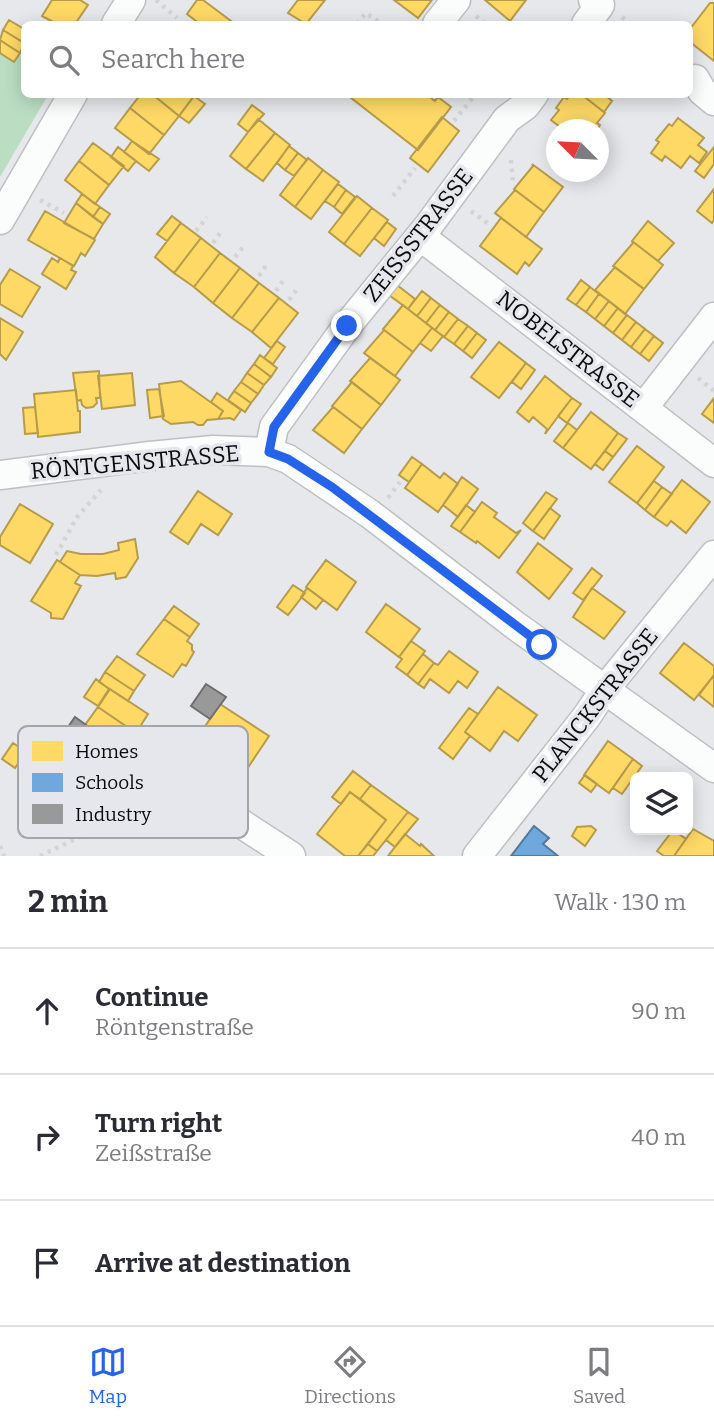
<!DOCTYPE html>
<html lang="en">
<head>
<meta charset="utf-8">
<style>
	body { margin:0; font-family:Bitter,serif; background:#f2f2f3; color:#2b2b33 }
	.controls { position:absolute; right:21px; bottom:21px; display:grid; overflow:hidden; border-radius:10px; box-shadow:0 4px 18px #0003 }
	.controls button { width:63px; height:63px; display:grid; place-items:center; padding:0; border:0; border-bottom:2px solid #e1e1e2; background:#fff; color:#2b2b33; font:35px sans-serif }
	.compass { position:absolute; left:546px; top:119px; width:63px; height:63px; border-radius:50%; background:#fff; box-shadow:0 4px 18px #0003; rotate:294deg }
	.stop { position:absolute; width:21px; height:21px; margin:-16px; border:5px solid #2563eb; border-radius:50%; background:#fff }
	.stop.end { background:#2563eb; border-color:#fff; box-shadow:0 2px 7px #0008 }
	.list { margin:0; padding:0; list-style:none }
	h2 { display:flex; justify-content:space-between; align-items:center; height:91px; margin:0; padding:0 28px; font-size:30px }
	h2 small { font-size:23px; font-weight:400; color:#7c7c81 }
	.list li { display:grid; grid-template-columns:46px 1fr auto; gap:21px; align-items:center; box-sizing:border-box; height:126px; padding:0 28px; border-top:2px solid #e1e1e2 }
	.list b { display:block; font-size:26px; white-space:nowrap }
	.list p { margin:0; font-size:23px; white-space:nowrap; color:#7c7c81 }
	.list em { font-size:23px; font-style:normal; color:#7c7c81 }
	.icon { flex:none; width:38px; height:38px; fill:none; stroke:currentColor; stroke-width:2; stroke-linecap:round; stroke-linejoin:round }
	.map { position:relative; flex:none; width:714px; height:856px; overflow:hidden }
	.search { position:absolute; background:#fff; box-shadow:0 4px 18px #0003; left:21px; right:21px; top:21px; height:77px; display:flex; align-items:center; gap:18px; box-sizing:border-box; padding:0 24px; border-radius:10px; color:#7c7c81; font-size:26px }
	.sheet { height:469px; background:#fff }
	nav { display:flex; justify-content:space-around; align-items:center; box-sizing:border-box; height:98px; border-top:2px solid #e1e1e2; background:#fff; font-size:19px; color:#7c7c81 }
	nav a { display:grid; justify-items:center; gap:4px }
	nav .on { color:#2563eb }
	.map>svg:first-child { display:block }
	.green { fill:#bbdec2 }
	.homes { fill:#ffd966; stroke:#b69b4b; stroke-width:2 }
	.schools { fill:#6fa8dc; stroke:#51799e; stroke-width:2 }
	.industry { fill:#999; stroke:#6e6e6f; stroke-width:2 }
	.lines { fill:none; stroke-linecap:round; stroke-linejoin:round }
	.minor-casing { stroke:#bebfc1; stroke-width:31 }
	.path { stroke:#d4d4d5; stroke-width:4.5; stroke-dasharray:3.5 5; stroke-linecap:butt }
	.minor { stroke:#fbfcfc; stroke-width:28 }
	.route { stroke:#2563eb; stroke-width:9 }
	.labels { text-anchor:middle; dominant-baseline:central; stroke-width:7; stroke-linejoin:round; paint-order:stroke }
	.street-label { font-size:23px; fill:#0b0b0d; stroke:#e5e7ed }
	.key { fill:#e5e7ed; stroke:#a4a5aa; stroke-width:2 }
	.key-label { font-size:19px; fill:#0b0b0d }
</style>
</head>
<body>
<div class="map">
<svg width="714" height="856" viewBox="0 0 714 856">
	<rect width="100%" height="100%" fill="#e7e8eb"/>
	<path class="green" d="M0 42 24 58V94L48 95 0 177Z"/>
	<path class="homes" d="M52 0H80L88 5 75 24H57L42 16Z
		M197 0H203L235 24H200L187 14Z
		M298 0H325L306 24 288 13Z
		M394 0H432L418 18Z
		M485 0H526L510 21Z
		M710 3H714V61L690 42V29Z
		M9 20 24 29V43L3 30Z
		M3 30 24 43 20 53 0 40Z
		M0 40 20 53 14 62 0 53Z
		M141 94H152L179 116 164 135 130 108Z
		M152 94H192L194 96 179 116Z
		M346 94H426L435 101 438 97 451 107 418 150Z
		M571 94H581L605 113 597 123 600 125 597 130H564L551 120 559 110 556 108 564 97 567 99Z
		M604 94 612 101 604 112 582 95Z
		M194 96 205 104 189 123 179 116Z
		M252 105 264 114 248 132 238 124Z
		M130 108 164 135 149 154 115 128Z
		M442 117 459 131 428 172 410 158Z
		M678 118 704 138 698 145 707 152 699 163 690 156 681 168 665 156 662 161 651 153 659 142 656 140 669 124 672 126Z
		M258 119 275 133 246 169 230 156Z
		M275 133 290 145 263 181 246 169Z
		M132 141 159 159 149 171 124 152Z
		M93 143 124 166 109 185 79 161Z
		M289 146 298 153 285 170 277 163Z
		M118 147 136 161 128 171 111 157Z
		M714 147V164L704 178 695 171Z
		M298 153 307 160 294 176 285 170Z
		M308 158 323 170 295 207 280 195Z
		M79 161 109 185 95 204 65 180Z
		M532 164 563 187 544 212 514 189 533 166Z
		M323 170 339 182 311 219 295 207Z
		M338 184 346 190 334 207 325 201Z
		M714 189V220L712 223 697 211Z
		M346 190 355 197 342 214 334 207Z
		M515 190 544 212 526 237 495 213Z
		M82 194 100 207 93 217 76 203Z
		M357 196 372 208 344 244 329 232Z
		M76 203 103 224 94 239 64 223Z
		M100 207 110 214 103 224 93 217Z
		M372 208 388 220 360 256 344 244Z
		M45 211 95 240 85 256 81 253 74 266 28 240Z
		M172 216 181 223 167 241 157 234Z
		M501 218 542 249 529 266 525 262 517 274 480 246Z
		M648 221 674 243 658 261 632 241Z
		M387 222 396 229 384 246 374 238Z
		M181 223 201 238 174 273 155 257Z
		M201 238 220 253 194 287 174 273Z
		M632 241 663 265 644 289 613 266 633 243Z
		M220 253 240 268 213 303 194 287Z
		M52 258 58 262 60 258 73 266 71 270 76 272 66 289 42 274Z
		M615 267 644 289 625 314 595 290Z
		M240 268 259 283 232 318 213 303Z
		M10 269 40 287 22 317 0 304V285Z
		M581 280 590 287 576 305 567 299Z
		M259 283 279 298 252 332 232 318Z
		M397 285 415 299 408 309 389 295Z
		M590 287 599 294 586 312 576 305Z
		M422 291 431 298 417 316 408 309Z
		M599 294 609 301 595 319 586 312Z
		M279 298 298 313 271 348 252 332Z
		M431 298 440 305 426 323 417 316Z
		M609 301 618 308 604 326 595 319Z
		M403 305 432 328 413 352 383 329Z
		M440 305 449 312 435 330 426 323Z
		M618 308 627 315 613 333 604 326Z
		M449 312 458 319 444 337 435 330Z
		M627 315 636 322 622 340 613 333Z
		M0 318 23 332 6 360 0 354Z
		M458 319 468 326 454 344 444 337Z
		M636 322 645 329 631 347 622 340Z
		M468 326 477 333 463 351 454 344Z
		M432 328 443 336 431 351 420 343Z
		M645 329 654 336 640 354 631 347Z
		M384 330 413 352 395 376 364 353Z
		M477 333 486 340 472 358 463 351Z
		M654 336 663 343 649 361 640 354Z
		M277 341 285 347 273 364 264 358Z
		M499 342 526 363 499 398 471 377Z
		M260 355 277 368 271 377 254 364Z
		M370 358 400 380 381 405 350 381Z
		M526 363 535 370 521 389 512 382Z
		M254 364 271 377 264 385 247 373Z
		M99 371 100 398H96L97 403 93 407 86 408 82 405 81 400 77 401 73 373Z
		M132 373 135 405 102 409 98 376Z
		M247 373 264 385 258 394 241 382Z
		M545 376 572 398 545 434 547 429 533 417 529 422 517 412Z
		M181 381 223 411 218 419 207 420 203 425H198L193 422 171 424 163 419 159 384Z
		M241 382 258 394 251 403 234 391Z
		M352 382 381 405 362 429 332 406Z
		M159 389 164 416 150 418 147 390Z
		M76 390 78 411H80V432L38 437 34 394Z
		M234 391 251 403 245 412 228 400Z
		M217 393 241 410 234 420 230 418 218 419 223 411 211 402Z
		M572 398 581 404 567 423 558 416Z
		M714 398V423L702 414Z
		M35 407 38 433 25 434 23 408Z
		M333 407 362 429 344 453 313 430Z
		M591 412 618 433 591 469 563 448Z
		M568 423 577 430 563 448 554 441Z
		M618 433 627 439 613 457 605 451Z
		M637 446 664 467 637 503 609 482Z
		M605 451 613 457 603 470 595 464Z
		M412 457 422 464 409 482 399 475Z
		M422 464 440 478 444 473 458 484 438 512 405 488Z
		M462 477 478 489 458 517 443 505Z
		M682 480 710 502 686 533 671 521 667 526 654 517Z
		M654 481 662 487 645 510 637 503Z
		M662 487 672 494 654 517 645 510Z
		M198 491 232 514 218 535 201 524 188 544 170 532Z
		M546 492 557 499 533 531 523 523Z
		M482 502 497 513 494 517 516 533 521 530 499 558 477 541 476 543 460 532Z
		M20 504 53 524 30 563 0 545V537Z
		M466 505 475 512 460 532 451 526Z
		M550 508 560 516 544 539 533 531Z
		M135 539 138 558 126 577 116 579 115 573 97 576 80 575 60 562 67 551 81 554H103L119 550 118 543Z
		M538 543 572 569 549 599 517 572Z
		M57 560 80 575 75 583 81 586 63 619 51 618V613L31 601Z
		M326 560 356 582 337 610 306 587Z
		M592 568 602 576 583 600 573 593Z
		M293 585 305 593 288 615 277 607Z
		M307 588 323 600 316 609 301 597Z
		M592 588 625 612 604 639 573 617Z
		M386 604 420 629 399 657 366 632Z
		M174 606 199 624 190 637 164 619Z
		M164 619 190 637 187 641 192 645V650L194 652 186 666 182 664 173 677 137 654Z
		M411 641 425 651 407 675 396 667 402 659 399 657Z
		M684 643 714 666V675L694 700 660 673Z
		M449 651 478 672 467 688 458 681 449 693 430 679 424 688 418 684 434 663 438 665Z
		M423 654 434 663 418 684 407 675Z
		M117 656 145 675 134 691 105 672Z
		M105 672 134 691 128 701 99 682Z
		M714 675V707L699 695Z
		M96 679 109 689 98 706 84 697Z
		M498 687 537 715 518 741 504 731 490 751 465 732Z
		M110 689 148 714 136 733 98 707Z
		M220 704 269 736 247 769 234 760 223 762 221 752 198 737Z
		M98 707 136 733 124 750 85 725Z
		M469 708 478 714 465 732 470 736 453 759 439 748Z
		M608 741 633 759 609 793 584 775Z
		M13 743 26 752 15 768 2 759Z
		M633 759 642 766 622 794 613 788Z
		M353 771 371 785 360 799 350 792 341 804 332 797Z
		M585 775 597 784 591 792 579 783Z
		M371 785 408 812 377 851 368 844 386 820 360 799Z
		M350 792 386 820 358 856H345L317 834Z
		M408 812 418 819 395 847 386 840Z
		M591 826 596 830 585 846 572 836 577 827Z
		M693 829 714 841V856H674Z
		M673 830 686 839 674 856H664L657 851Z
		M405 834 420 846 421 844 434 856H388Z
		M368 844 377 851 373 856H358Z"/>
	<path class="schools" d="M534 826 549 838 543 844 558 856H511Z"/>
	<path class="industry" d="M206 684 226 697 210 719 191 706Z
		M75 717 103 737 97 747 68 727Z"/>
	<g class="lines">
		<g class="minor-casing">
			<path id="minor" d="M116 24 131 0
				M437 24 456 0
				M586 24 600 5 593 0
				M695 79 702 91 714 101
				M0 220 73 94
				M420 236 714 463
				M644 407 714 317
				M269 452 274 427 347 326 429 225 507 119 525 106 534 94
				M0 475 150 456 213 450 269 452 288 459 370 514 516 626 714 768
				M108 822 148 763 291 856
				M477 856 587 716 605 689 714 555"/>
		</g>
		<path class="path" d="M156 0 177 18
			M476 16 486 24
			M622 17 631 24
			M357 24 366 13 382 24
			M122 94 128 100
			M454 121 475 95
			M511 160 513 181
			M393 196 415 168
			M40 200 64 213
			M471 211 490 225
			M196 231 207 217
			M213 243 223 229
			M235 257 244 246
			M259 276 267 264
			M276 291 285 278
			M289 300 298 288
			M698 378 714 391
			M388 498 400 482
			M56 555 77 517 101 490
			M0 846 4 856
			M40 856 86 834"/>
		<use href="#minor" class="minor"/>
	</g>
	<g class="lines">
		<path class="route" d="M347 326 274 427 269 452 288 459 332 487 542 645"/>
	</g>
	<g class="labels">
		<g class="street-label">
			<text transform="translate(418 235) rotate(-52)">ZEISSSTRASSE</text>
			<text transform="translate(568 349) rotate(38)">NOBELSTRASSE</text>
			<text transform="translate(135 462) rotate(-5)">RÖNTGENSTRASSE</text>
			<text transform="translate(595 705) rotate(-52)">PLANCKSTRASSE</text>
		</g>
	</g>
	<rect x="18" y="726" width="230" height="112" rx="10" class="key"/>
	<rect x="32" y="741" width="31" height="20" fill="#ffd966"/>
	<rect x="32" y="773" width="31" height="19" fill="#6fa8dc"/>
	<rect x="32" y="804" width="31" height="20" fill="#999"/>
	<g class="key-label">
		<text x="75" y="758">Homes</text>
		<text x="75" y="789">Schools</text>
		<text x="75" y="821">Industry</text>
	</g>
</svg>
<div class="controls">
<button><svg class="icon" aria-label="layers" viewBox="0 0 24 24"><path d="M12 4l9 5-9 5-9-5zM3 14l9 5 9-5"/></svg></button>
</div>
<svg class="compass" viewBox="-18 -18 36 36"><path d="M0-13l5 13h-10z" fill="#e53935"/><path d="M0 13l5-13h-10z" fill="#7c7c81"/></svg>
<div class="stop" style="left:542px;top:645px"></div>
<div class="stop end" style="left:347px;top:326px"></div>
<div class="search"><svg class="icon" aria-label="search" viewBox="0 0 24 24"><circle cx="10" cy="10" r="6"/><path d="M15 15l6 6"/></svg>Search here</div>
</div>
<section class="sheet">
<h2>2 min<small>Walk · 130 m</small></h2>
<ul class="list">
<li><svg class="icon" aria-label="ahead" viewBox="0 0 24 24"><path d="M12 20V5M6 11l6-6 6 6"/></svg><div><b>Continue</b><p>Röntgenstraße</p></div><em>90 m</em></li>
<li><svg class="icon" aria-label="right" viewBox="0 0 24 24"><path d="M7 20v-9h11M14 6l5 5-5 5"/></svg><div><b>Turn right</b><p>Zeißstraße</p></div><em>40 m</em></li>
<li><svg class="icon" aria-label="arrive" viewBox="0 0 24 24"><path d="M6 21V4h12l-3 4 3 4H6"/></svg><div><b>Arrive at destination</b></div></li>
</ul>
</section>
<nav>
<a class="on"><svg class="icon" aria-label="map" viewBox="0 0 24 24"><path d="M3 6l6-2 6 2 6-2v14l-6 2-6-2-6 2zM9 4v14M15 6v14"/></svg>Map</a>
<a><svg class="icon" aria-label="directions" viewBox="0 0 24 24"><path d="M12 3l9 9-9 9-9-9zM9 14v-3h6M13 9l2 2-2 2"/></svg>Directions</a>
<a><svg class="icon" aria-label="saved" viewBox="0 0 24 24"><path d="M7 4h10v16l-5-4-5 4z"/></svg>Saved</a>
</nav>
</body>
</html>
